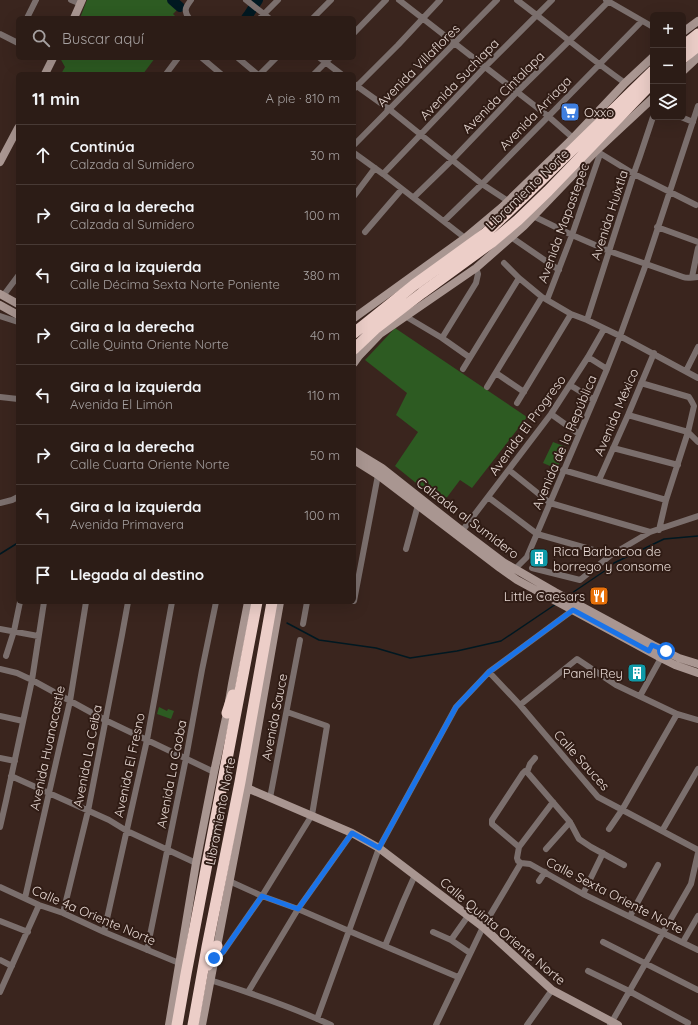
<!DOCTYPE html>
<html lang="es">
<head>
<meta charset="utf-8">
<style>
	body { margin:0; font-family:Quicksand,sans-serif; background:#382923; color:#f1f3f6 }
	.controls { position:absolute; right:12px; top:12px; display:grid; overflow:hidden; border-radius:6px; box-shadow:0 4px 16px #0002 }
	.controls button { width:36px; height:36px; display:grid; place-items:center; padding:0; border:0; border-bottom:1px solid #483a35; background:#2c1c16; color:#f1f3f6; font:20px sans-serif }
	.stop { position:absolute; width:12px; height:12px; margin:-9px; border:3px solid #1a73e8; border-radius:50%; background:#fff }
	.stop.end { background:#1a73e8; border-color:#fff; box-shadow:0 1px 4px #0008 }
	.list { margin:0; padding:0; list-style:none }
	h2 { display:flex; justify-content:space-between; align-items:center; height:52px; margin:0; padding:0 16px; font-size:17px }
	h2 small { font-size:13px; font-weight:400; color:#a6a1a1 }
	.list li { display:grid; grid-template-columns:26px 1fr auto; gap:12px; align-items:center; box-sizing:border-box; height:60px; padding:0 16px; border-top:1px solid #483a35 }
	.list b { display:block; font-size:15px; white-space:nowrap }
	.list p { margin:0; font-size:13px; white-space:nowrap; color:#a6a1a1 }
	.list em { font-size:13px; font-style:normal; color:#a6a1a1 }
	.icon { flex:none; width:22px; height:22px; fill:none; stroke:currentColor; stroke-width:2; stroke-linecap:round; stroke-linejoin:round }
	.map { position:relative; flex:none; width:698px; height:1025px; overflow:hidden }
	.search { position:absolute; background:#2c1c16; box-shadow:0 4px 16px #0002; left:16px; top:16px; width:340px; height:44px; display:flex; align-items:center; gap:10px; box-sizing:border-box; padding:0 14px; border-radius:6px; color:#a6a1a1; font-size:15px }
	.panel { position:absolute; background:#2c1c16; box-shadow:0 4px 16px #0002; left:16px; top:72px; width:340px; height:532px; border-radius:6px }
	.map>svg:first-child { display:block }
	.green { fill:#2d5b22 }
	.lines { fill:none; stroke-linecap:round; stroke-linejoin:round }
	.stream { stroke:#001821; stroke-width:1.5 }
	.river { stroke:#001821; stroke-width:10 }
	.street { stroke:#7b6f6d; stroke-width:6 }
	.secondary { stroke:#a99691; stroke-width:8 }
	.highway { stroke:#eccec8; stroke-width:11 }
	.route { stroke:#1a73e8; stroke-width:5 }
	.labels { text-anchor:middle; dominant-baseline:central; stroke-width:4; stroke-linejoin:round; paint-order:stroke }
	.street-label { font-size:13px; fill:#e7d9d4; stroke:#301c15 }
	.poi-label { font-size:13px; fill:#e7d9d4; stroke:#301c15; text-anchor:start }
</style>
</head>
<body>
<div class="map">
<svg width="698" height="1025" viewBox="0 0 698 1025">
	<rect width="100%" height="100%" fill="#3a251e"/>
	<path class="green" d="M87 0H170L179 8 173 14 177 18H80Z
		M60 58H155L143 74H61L65 67Z
		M395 328 527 417 472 488 460 480 442 504 395 466 418 432 396 415 407 393 365 360Z
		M553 442 566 447 557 469 543 463Z
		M159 707 167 711 168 709 174 711 171 719 157 714Z"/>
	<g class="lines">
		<path class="stream" d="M0 554 16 544H18
			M569 595 609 568 614 563 664 539 698 536
			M287 623 319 640 376 648 410 658 457 651 501 641 556 604"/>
		<path class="river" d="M172 0 180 7
			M246 18 249 14 258 0"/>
		<path class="street" d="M71 0 81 4
			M246 0 269 18
			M399 0 548 116 573 138
			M517 0C553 27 588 57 625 83
			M606 0 653 27
			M27 18 36 0
			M189 18C183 10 186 7 191 0
			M260 18 278 0
			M313 18 331 0
			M354 33 386 0
			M0 34 18 43
			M202 58 221 74
			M238 58 257 74
			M320 58 341 74
			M166 74 178 58
			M260 74 276 58
			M314 74 330 58
			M354 84 389 109 482 184 508 201
			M355 88 398 45 440 0
			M681 117 693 122
			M354 145 497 0
			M598 152 634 174 696 205
			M354 153 383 174 465 238
			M383 174 485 67 552 0
			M354 196 375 168
			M414 197 452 160 517 92 570 40 608 2
			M533 216 572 235 609 251 683 277C688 279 693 277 698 277
			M444 221 482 184 642 21
			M657 227 698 242
			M365 232 402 189
			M511 237 559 270
			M504 263 519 278 542 297 571 314 587 320 620 336 698 378
			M692 277 698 248
			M3 296 18 276
			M547 300 572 235 600 154
			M0 316 18 322
			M405 316 442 338 469 357
			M587 320 635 170 640 156 653 117
			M442 338 476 283 478 274 476 268
			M588 357 607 369
			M463 369 519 278
			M686 371 698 347
			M496 373 524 392
			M641 383 689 397 692 402 694 406 688 432 666 500 659 530
			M570 385 594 400
			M487 387 542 297
			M0 397 18 399
			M517 403 571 314
			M551 414 579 434
			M628 415 688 432 698 442
			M613 448 678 465
			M509 470 550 503 650 532
			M563 470 666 500
			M599 480 628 415 654 353
			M488 497 537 534 611 555
			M0 503 12 500 18 497
			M462 531 551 414 588 357 604 329
			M406 549 418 505
			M532 568 580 580 611 555 650 532 698 516
			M515 569 527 557 607 369 620 336 646 264 698 106
			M354 601 378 475
			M303 624 307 602
			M0 629 38 636
			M6 656 14 631 20 602
			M0 669 17 673 32 680 105 720 214 772
			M489 672 520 705 598 797 698 850
			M640 696 661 658
			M520 705 577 659 616 685 677 714 698 720
			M0 716 23 721
			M0 758 15 761
			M527 772 530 764 535 758
			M11 776 109 820 127 831 196 863
			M270 798 300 640
			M0 827 6 801 32 680 44 602
			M609 829 622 810 677 714
			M662 831 698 769
			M519 847 492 824V820L523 773 525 771 527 772 570 822 579 839 591 847 624 865
			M546 849 570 822
			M521 863 530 864 583 894 698 950
			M521 863 518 861 517 858 519 847 553 802
			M229 881 262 896 298 909 349 931 458 977
			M539 881 545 872
			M0 887 39 905 63 913 104 932 179 963
			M583 894 603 853
			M25 898 70 701 86 602
			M63 913 88 811 122 635 128 602
			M630 916 658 865
			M0 921 28 932
			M104 932 147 740 172 602
			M433 932 451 940 468 916
			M451 940 470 953
			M603 942 698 990
			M683 942 698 916
			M385 946 403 902 415 875
			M147 950 186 758 202 670 216 602
			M214 958 219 956 223 952 262 896 312 815 327 726 287 712
			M0 960 12 966
			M588 971 629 991 688 1023
			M210 980C251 993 292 1007 331 1025
			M0 992 39 905
			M248 992 298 909 352 833
			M317 1019 379 848 456 707 489 672 573 610
			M436 1025 483 927 521 863
			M527 1025 552 990
			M610 1025 691 884 698 853"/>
		<path class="secondary" d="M74 18 82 0
			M683 32 698 21
			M683 71 698 57
			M45 74 53 58
			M0 162 18 128
			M0 294 18 304
			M0 305 18 315
			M354 318 465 238 502 207 573 138 625 83 653 57
			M354 363 359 356 380 334 476 268 524 226 596 151 653 98
			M354 451 382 468 462 531 503 562 555 592 653 645 679 658 698 664
			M354 460 378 475 500 568 517 580 661 658 675 665 698 673
			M247 788 352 833 379 848 483 927 552 990 618 1025
			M169 1025 196 863 214 772 227 713 232 684 248 602
			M202 1025 248 785 280 602"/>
		<path class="highway" d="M683 46 698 34
			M683 58 698 46
			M354 333 414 285 486 233 527 194 653 71
			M354 349 375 329 422 293 492 242 518 220 548 191 653 82
			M227 713 233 695
			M208 965 217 946
			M177 1025 186 974 257 602
			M193 1025 207 947 240 782 272 602"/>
	</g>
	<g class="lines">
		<path class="route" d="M214 958 219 956 223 952 262 896 298 909 352 833 379 848 456 707 489 672 573 610 649 651 652 645 666 651"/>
	</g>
	<defs>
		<g id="supermarket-square" transform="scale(1)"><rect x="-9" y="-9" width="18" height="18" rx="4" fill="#3f7fe0" stroke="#301c15"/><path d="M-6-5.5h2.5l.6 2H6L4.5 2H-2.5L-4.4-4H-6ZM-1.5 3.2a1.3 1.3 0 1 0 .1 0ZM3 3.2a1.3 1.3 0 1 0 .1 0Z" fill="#fff"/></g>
		<g id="building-square" transform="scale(1)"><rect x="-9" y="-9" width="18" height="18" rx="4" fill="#0f9aa8" stroke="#301c15"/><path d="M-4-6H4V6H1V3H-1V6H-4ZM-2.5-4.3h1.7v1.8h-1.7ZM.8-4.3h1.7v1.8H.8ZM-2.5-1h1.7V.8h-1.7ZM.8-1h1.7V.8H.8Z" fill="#fff"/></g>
		<g id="restaurant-square" transform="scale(1)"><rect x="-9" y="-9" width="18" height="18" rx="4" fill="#e8710a" stroke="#301c15"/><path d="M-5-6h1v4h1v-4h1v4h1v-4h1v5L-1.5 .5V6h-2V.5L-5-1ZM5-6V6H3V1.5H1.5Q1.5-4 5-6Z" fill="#fff"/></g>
	</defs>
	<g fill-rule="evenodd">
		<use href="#supermarket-square" x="570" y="112"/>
		<use href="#building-square" x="539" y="558"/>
		<use href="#restaurant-square" x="599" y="596"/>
		<use href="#building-square" x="637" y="673"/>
	</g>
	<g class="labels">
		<g class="street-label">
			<text transform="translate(418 65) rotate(-45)">Avenida Villaflores</text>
			<text transform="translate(459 79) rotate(-46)">Avenida Suchiapa</text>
			<text transform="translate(503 92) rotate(-45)">Avenida Cintalapa</text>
			<text transform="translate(535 113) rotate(-46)">Avenida Arriaga</text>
			<text transform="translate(527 189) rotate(-44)">Libramiento Norte</text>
			<text transform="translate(609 215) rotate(-72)">Avenida Huixtla</text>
			<text transform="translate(563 223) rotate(-70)">Avenida Mapastepec</text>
			<text transform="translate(616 412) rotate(-67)">Avenida México</text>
			<text transform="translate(527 425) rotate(-54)">Avenida El Progreso</text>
			<text transform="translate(564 442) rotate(-67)">Avenida de la República</text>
			<text transform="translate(468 518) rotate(37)">Calzada al Sumidero</text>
			<text transform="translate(274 717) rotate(-79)">Avenida Sauce</text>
			<text transform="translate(47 748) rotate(-78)">Avenida Huanacastle</text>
			<text transform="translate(87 756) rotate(-79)">Avenida La Ceiba</text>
			<text transform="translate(582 760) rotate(48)">Calle Sauces</text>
			<text transform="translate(129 765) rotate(-78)">Avenida El Fresno</text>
			<text transform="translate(171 774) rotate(-79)">Avenida La Caoba</text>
			<text transform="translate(220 811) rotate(-79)">Libramiento Norte</text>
			<text transform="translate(615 895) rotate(27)">Calle Sexta Oriente Norte</text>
			<text transform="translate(94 915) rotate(23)">Calle 4a Oriente Norte</text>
			<text transform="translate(503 931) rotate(40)">Calle Quinta Oriente Norte</text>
		</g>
		<g class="poi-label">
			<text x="584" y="112">Oxxo</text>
			<text x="553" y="551">Rica Barbacoa de<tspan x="553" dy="15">borrego y consome</tspan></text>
			<text x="585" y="596" text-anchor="end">Little Caesars</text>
			<text x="623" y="673" text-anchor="end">Panel Rey</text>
		</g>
	</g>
</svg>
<div class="controls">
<button>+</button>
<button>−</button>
<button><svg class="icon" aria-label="layers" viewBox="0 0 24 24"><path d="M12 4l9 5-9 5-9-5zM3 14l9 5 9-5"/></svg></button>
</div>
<div class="stop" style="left:666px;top:651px"></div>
<div class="stop end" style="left:214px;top:958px"></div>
<div class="search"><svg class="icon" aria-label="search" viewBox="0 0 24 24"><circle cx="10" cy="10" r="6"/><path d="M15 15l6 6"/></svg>Buscar aquí</div>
<section class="panel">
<h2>11 min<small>A pie · 810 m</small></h2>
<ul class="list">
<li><svg class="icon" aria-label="ahead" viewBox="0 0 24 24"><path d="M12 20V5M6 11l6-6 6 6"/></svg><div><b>Continúa</b><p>Calzada al Sumidero</p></div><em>30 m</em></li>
<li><svg class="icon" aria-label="right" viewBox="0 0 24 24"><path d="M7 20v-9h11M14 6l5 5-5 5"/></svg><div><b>Gira a la derecha</b><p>Calzada al Sumidero</p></div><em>100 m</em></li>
<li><svg class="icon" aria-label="left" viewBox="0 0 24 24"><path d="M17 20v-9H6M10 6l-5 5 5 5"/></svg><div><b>Gira a la izquierda</b><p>Calle Décima Sexta Norte Poniente</p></div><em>380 m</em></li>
<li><svg class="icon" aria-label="right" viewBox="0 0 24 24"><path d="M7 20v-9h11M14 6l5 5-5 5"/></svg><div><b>Gira a la derecha</b><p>Calle Quinta Oriente Norte</p></div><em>40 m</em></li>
<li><svg class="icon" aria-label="left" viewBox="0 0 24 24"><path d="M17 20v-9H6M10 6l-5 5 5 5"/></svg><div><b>Gira a la izquierda</b><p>Avenida El Limón</p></div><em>110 m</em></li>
<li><svg class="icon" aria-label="right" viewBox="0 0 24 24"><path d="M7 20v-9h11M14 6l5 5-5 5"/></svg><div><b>Gira a la derecha</b><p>Calle Cuarta Oriente Norte</p></div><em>50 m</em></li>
<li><svg class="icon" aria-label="left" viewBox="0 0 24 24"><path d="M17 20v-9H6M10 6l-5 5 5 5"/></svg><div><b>Gira a la izquierda</b><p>Avenida Primavera</p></div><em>100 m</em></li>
<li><svg class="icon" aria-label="arrive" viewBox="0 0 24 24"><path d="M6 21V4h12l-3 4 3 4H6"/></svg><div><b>Llegada al destino</b></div></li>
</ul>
</section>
</div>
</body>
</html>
